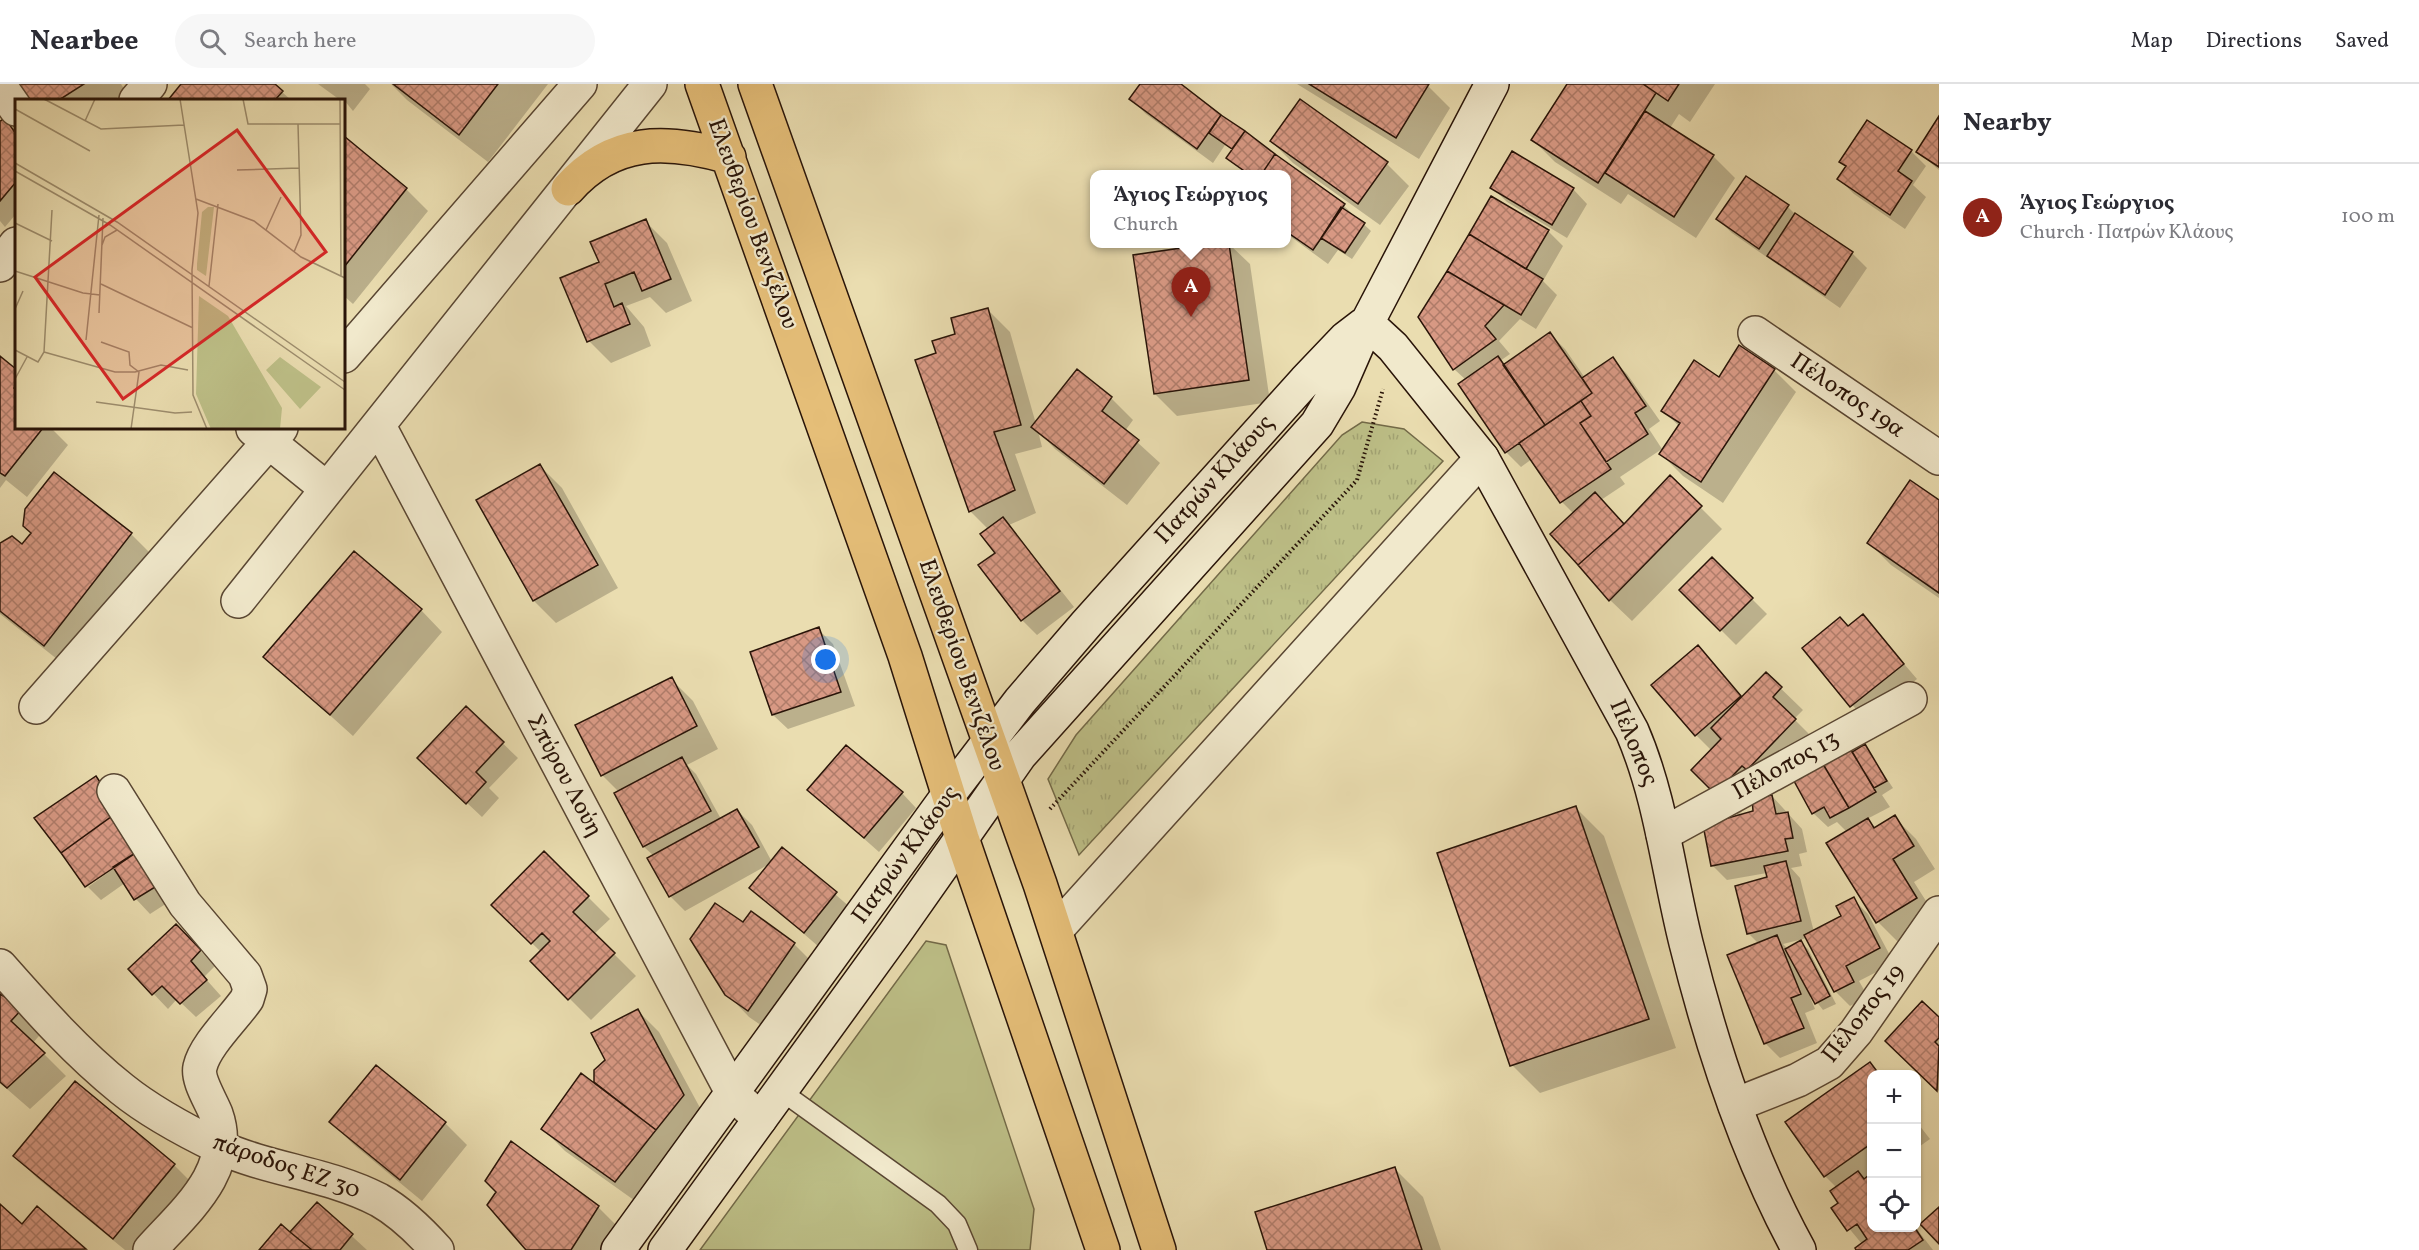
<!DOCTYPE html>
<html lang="en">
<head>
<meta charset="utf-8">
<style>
	body { margin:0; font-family:Vollkorn,serif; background:#f7f7f7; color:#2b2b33 }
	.controls { position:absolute; right:18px; bottom:18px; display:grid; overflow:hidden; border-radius:12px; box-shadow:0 2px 4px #0004 }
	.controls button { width:54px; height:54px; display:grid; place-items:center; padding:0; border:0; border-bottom:2px solid #e1e1e2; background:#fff; color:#2b2b33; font:30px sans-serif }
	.you { position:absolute; left:826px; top:576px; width:21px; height:21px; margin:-15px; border:4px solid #fff; border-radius:50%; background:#1a73e8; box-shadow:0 0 0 9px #1a73e833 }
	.badge { display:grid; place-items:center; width:39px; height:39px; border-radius:50%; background:#8f2418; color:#fff; font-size:20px; font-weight:700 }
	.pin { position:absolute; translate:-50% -50px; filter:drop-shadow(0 2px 3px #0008) }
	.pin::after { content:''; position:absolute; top:32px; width:21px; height:18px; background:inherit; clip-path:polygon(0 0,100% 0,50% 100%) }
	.popup { position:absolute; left:1090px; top:86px; width:201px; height:78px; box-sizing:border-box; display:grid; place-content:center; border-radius:12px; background:#fff; filter:drop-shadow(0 2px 4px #0005); font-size:20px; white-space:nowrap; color:#7c7c81 }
	.popup b { font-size:22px; color:#2b2b33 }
	.popup::after { content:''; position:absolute; left:50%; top:100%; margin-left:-12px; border:12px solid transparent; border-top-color:#fff }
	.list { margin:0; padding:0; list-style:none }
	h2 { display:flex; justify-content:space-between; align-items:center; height:78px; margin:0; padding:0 24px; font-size:26px }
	h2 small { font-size:20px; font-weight:400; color:#7c7c81 }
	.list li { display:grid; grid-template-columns:39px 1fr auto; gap:18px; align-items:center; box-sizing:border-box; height:108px; padding:0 24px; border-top:2px solid #e1e1e2 }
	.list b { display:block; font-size:22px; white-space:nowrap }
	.list p { margin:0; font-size:20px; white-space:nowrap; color:#7c7c81 }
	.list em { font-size:20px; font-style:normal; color:#7c7c81 }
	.icon { flex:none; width:33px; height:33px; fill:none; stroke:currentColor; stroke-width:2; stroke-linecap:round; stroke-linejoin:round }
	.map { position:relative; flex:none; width:1939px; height:1166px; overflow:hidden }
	header { display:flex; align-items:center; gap:36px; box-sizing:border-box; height:84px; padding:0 30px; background:#fff; border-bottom:2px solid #e1e1e2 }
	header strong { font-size:28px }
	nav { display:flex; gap:33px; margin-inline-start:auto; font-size:21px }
	.search { width:420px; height:54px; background:#f7f7f7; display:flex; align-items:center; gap:15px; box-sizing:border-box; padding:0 21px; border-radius:33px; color:#7c7c81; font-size:22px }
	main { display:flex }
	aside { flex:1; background:#fff }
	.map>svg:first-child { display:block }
	.grass { fill:#bdbf87; stroke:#736a48; stroke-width:1.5 }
	.park { fill:url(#park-tufts); stroke:#736a48; stroke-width:1.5 }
	.shadow { fill:#0003 }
	.building { fill:url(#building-cross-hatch); stroke:#291408; stroke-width:1.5 }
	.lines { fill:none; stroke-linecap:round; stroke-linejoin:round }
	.lane-casing { stroke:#594632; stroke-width:21 }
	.street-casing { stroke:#594632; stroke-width:36 }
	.secondary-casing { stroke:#291408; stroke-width:36 }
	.primary-casing { stroke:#291408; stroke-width:36 }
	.path { stroke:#291408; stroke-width:4; stroke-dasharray:1.5 3; stroke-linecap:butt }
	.lane { stroke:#f1e9cc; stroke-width:18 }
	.street { stroke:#f1e9cc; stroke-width:33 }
	.secondary { stroke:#f1e9cc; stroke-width:33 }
	.primary { stroke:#e5be78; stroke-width:33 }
	.labels { text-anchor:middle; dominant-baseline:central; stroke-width:4.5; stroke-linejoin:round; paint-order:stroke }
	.street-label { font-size:24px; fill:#291408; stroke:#f1e9cc }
	.inset-road { fill:none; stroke:#9d8d6d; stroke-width:1.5 }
	.view { fill:#d62828; fill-opacity:0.15; stroke:#d62828; stroke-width:3 }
	.inset-edge { fill:none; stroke:#291408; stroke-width:3 }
</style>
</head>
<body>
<header>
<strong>Nearbee</strong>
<div class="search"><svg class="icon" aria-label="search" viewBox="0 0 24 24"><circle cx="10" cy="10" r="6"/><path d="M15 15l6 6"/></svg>Search here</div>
<nav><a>Map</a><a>Directions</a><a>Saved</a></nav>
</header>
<main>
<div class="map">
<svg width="1939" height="1166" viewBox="0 0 1939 1166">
	<defs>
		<pattern id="park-tufts" width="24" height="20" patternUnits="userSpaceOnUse" patternTransform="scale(1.5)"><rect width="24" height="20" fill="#bdbf87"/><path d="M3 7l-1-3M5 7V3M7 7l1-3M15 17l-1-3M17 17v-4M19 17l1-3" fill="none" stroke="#a2a373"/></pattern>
		<pattern id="building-cross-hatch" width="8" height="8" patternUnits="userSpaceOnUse" patternTransform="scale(1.5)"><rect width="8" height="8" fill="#d89984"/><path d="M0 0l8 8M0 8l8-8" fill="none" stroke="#af7c6a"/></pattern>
	</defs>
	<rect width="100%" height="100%" fill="#eaddb0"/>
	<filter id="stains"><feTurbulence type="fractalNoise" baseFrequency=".00333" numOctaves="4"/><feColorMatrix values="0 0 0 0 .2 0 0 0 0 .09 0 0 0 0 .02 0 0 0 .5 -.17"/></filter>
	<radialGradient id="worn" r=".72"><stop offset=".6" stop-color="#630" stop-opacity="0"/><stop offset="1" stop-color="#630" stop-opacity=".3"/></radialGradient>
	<path class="grass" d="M926 857 946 861 1034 1125 1030 1166H700Z"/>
	<path class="park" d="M1362 338 1404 345 1443 377 1079 771 1048 695 1076 651 1342 351Z"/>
	<path class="shadow" d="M18 0H121L126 8 114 16H29Z
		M183 0H273L291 16H170Z
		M318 0H365L370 5 353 27 344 16H340Z
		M391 0H548L488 78 407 16Z
		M1142 0H1179L1344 122 1371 147 1352 175 1338 166 1328 180 1287 150V91H1248L1228 74 1233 66 1225 61 1213 79 1146 30 1131 15Z
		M1297 0H1426L1450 24 1419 75Z
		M1568 0H1715L1690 38 1679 30 1670 44 1713 72 1735 94 1696 154 1628 110 1621 120 1555 78 1533 56Z
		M1300 17 1387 80 1409 102 1380 141 1293 79 1271 57Z
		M1939 35V86L1918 68Z
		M4 36 16 48V130L5 143 0 137V39Z
		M344 54 406 105 428 127 353 220 344 212Z
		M1911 67 1926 82 1913 101 1926 113 1905 145 1854 110 1839 95 1847 84 1841 78Z
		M1492 103 1573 105 1587 120 1567 154 1507 118Z
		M1491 114 1548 147 1563 162 1543 197 1557 211 1536 245 1520 235 1499 257 1510 270 1500 277 1504 281 1550 250 1565 265 1585 294 1612 275 1627 290 1660 337 1649 345 1662 365 1620 393 1625 400 1601 416 1625 441 1670 393 1722 445 1632 537 1610 516 1574 430 1562 418 1532 375 1521 383 1506 368 1466 296 1454 285 1419 233Z
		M1788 123 1797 132 1852 169 1867 184 1840 224 1732 149 1717 135Z
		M645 137 667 159 692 217 666 229 650 213 626 222 644 243 651 262 611 279 589 257 600 179Z
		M1219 160H1229L1250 180 1270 318 1177 332 1155 310 1134 172Z
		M988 226 1010 248 1036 340 1077 288 1111 314 1133 336 1125 347 1160 379 1127 421 1055 365 1038 347 1042 363 1015 370 1036 429 1009 441 1074 523 1037 551 1022 536 988 445 970 427 938 270Z
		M0 274 16 287V344H51L68 361 27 413 6 396 0 404Z
		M1774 286 1796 308 1723 419 1683 392 1661 370 1679 342 1663 327 1719 295Z
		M540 382 562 404 618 504 556 539 534 517 478 417Z
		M54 390 131 450 153 472 67 583 0 530V461L22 462 32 449Z
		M1939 418V514L1891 481 1869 459Z
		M1712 475 1767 530 1736 561 1681 506Z
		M421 526 442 548 353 652 265 573Z
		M1863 532 1917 595 1866 637 1804 564 1849 543Z
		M818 545 833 560 855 622 788 645 773 631Z
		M1698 563 1743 614 1766 590 1803 626 1794 635 1817 658 1738 731 1715 708 1712 667 1696 651Z
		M671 595 693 617 718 665 687 681 696 690 721 735 737 726 752 741 772 778 783 765 851 824 819 863 751 804 771 779 685 827 670 812 654 772 644 763 616 710 619 708 602 691Z
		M466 624 518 674 489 704 499 714 482 733 434 688Z
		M1865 662 1893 704 1882 711 1890 723 1867 735 1876 744 1894 733 1916 755 1935 785 1914 798 1938 836 1900 860 1878 838 1847 748 1837 738 1828 743 1813 729 1853 669Z
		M809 706 902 709 916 724 879 768Z
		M1772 712 1802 745 1807 768 1799 770 1802 782 1791 784 1800 794 1814 848 1843 833 1853 815 1868 830 1894 879 1859 897 1868 913 1850 922 1835 907 1807 854 1783 860 1788 865 1800 858 1808 865 1836 920 1823 926 1812 912 1810 913 1815 925 1805 929 1817 959 1780 974 1765 959 1759 860 1749 850 1737 803 1768 795 1767 789 1727 796 1712 781 1754 728Z
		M1576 724 1604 752 1676 964 1540 1009 1512 981Z
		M544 769 610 835 594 850 636 892 591 936 532 877 541 868 493 821Z
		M120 780 178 812 150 830 136 815 125 799 101 816 88 803Z
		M751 829 794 860 816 882 771 948 749 933 727 910 743 840Z
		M191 857 215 882 204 893 221 912 196 933 177 915 168 925 130 885Z
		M0 912 43 947 33 959 66 992 30 1025 0 999Z
		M637 926 659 948 705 1033 638 1119 565 1067 543 1045 596 1001V987L607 976Z
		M1939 935V1007L1902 971Z
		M1870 980 1880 990H1872V1144H1916L1933 1166H1858L1862 1160 1833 1125 1840 1119 1837 1104 1825 1092Z
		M376 983 445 1039 467 1061 422 1117 353 1060 331 1038Z
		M76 999 174 1081 196 1103 144 1166H125L37 1094 15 1072Z
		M1916 1037 1930 1055 1916 1065Z
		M512 1059 598 1123 620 1145 607 1166H528L498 1108Z
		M1395 1085 1423 1113 1441 1166H1269Z
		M317 1120 367 1166H261L290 1151Z
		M0 1122 22 1142 38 1124 85 1166H0Z"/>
	<path class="building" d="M17 0H84L59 16H28Z
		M181 0H275L283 7 275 16H168Z
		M393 0H498L459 51Z
		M1140 0H1181L1221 31 1197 65 1129 15Z
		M1309 0H1429L1396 54Z
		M1567 0H1643L1656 9 1598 99 1531 56Z
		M1643 0H1679L1668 17Z
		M1300 15 1388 78 1358 120 1270 57Z
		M1645 27 1714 71 1674 133 1605 89Z
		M1221 31 1245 47 1232 65 1209 49Z
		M1939 32V83L1916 68Z
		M5 34 16 50V98L0 117V37Z
		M1867 36 1912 66 1898 87 1912 97 1890 131 1837 95 1846 82 1839 78Z
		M1245 47 1275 70 1261 91H1250L1226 74Z
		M344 52 407 104 344 183Z
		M1512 67 1574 104 1552 141 1490 104Z
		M1275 70 1345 120 1313 166 1287 148V91H1261Z
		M1746 92 1789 121 1759 165 1716 135Z
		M1491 112 1549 146 1526 185 1469 150Z
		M1341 123 1365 139 1345 169 1321 154Z
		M1795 129 1853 168 1825 211 1767 172Z
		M646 135 671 195 642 207 634 188 605 200 614 223 622 219 630 240 587 258 560 194 599 178 590 158Z
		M1469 150 1543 195 1521 231 1447 187Z
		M1209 160H1229L1249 296 1154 310 1133 171Z
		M1447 187 1504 221 1485 242 1496 255 1453 286 1418 233Z
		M988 224 1021 341 994 348 1015 406 969 428 915 276 936 269 932 257 955 250 951 234Z
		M1550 248 1592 309 1545 341 1503 281Z
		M1739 261 1775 285 1701 398 1659 370 1680 339 1661 327 1694 276 1719 293Z
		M0 272 16 285V300L14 304 16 306V344H43L5 392 0 389Z
		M1498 272 1545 341 1505 369 1458 300Z
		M1613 273 1646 322 1635 329 1648 350 1606 378 1580 339 1591 332 1581 317 1592 309 1582 294Z
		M1077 285 1112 313 1102 327 1139 356 1104 400 1031 343Z
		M1581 317 1591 332 1580 339 1611 385 1560 419 1519 359Z
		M540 380 598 481 533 517 476 416Z
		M54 388 132 449 44 562 0 527V459L12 452 22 460 31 449 23 442 25 425Z
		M1670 391 1702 422 1609 517 1578 481 1624 440Z
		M1910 396 1939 416V509L1867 459Z
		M1595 408 1624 440 1578 481 1550 450Z
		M1003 433 1060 507 1021 537 978 481 995 469 980 450Z
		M354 467 422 525 330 631 263 573Z
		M1712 473 1753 514 1720 547 1679 506Z
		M1863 530 1904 580 1850 623 1802 564 1840 533 1848 542Z
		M819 543 841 608 772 631 750 568Z
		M1698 561 1741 612 1695 652 1651 601Z
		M1766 588 1782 603 1773 613 1796 635 1747 686 1742 682 1715 710 1691 686 1721 655 1711 644Z
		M672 593 697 642 601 692 575 641Z
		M466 622 504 658 476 688 486 698 466 720 417 674Z
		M1865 660 1887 697 1874 704 1852 668Z
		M846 661 903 708 864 754 807 706Z
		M1850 664 1876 708 1849 724 1823 680Z
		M682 673 711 727 643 763 614 709Z
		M1823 680 1849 724 1830 734 1824 723 1812 730 1794 697Z
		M96 692 119 727 61 769 34 734Z
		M1772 711 1776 730 1788 728 1793 754 1785 755 1788 767 1711 782 1703 741 1753 727 1752 714Z
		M1576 722 1649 935 1510 982 1437 769Z
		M737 725 759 763 669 813 647 774Z
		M119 727 143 764 85 803 61 769Z
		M1895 731 1914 762 1893 775 1917 814 1876 839 1826 759 1868 734 1874 744Z
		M782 763 837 808 804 849 749 804Z
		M143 764 165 797 134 816 113 783Z
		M544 767 589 812 573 828 615 869 568 916 530 877 550 857 542 849 531 860 491 821Z
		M1786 777 1801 837 1747 850 1735 802 1767 793 1764 782Z
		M1854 813 1880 864 1846 882 1854 898 1834 908 1804 851 1841 832 1836 822Z
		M715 819 743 838 751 827 795 859 748 927 725 911 690 855Z
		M176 840 201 866 191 877 207 896 180 920 162 902 152 911 128 885Z
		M1777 851 1801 910 1791 914 1804 944 1764 960 1727 871Z
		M1801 856 1830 912 1815 920 1785 865Z
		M0 910 23 924 11 937 45 969 7 1004 0 998Z
		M1922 917 1939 933V954L1935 958 1939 962 1937 1007 1885 957Z
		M638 925 684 1011 656 1046 594 998V986L605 976 591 949Z
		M1870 978 1879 990H1872V1059L1824 1093 1785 1038Z
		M376 981 446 1038 400 1096 329 1038Z
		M581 989 656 1046 615 1098 541 1045Z
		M75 997 175 1080 113 1155 13 1072Z
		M511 1057 599 1122 571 1166H526L487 1121 496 1108 485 1097Z
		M1395 1083 1422 1166H1267L1255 1128Z
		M1858 1087 1864 1095 1869 1091 1872 1094V1144H1915L1923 1156 1908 1166H1856L1855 1164 1867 1155 1857 1140 1847 1147 1831 1124 1838 1119 1830 1107Z
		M317 1118 353 1150 340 1166H312L290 1148Z
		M0 1120 22 1140 37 1122 86 1165 0 1166Z
		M1939 1123V1160L1920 1140Z
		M281 1140 290 1148 312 1166H259Z"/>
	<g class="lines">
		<g class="lane-casing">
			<path id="lane" d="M781 1007 938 1120 957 1140 968 1166"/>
		</g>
		<g class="street-casing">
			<path id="street" d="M0 2 16 25
				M136 16 150 0
				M0 181 16 160
				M1755 249 1939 374
				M344 272 580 0
				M379 342 733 1010 760 1035
				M253 345 327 405
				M238 517 650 0
				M36 623 281 344
				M114 707 185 820 245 891 250 905 247 915C234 934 205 961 200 983 197 996 211 1017 216 1030 236 1086 184 1128 150 1166
				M1663 750 1910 615
				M1056 846 1482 374
				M0 882C38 925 77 969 122 1005 148 1026 188 1048 219 1063 270 1086 329 1090 379 1116 402 1129 420 1147 437 1166
				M1735 1021 1798 996 1829 979 1856 948 1939 829"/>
		</g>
		<g class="secondary-casing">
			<path id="secondary" d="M1367 239 1393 263 1482 374 1632 647C1661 714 1668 787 1686 859 1712 964 1747 1071 1799 1166
				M618 1166 949 710 1020 617 1087 539 1305 297 1346 254 1363 241
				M665 1166 895 849 1020 671 1317 340 1339 303 1367 239 1492 0"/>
		</g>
		<g class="primary-casing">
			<path id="primary" d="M702 0 905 572 962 754 1103 1166
				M755 0 1040 800 1159 1166
				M568 105C613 54 666 55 729 73"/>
		</g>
		<path class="path" d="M1050 725 1357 396 1383 305"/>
		<use href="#lane" class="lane"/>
		<use href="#street" class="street"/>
		<use href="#secondary" class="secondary"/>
		<use href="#primary" class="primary"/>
	</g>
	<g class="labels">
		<g class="street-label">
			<text transform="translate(752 140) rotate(70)">Ελευθερίου Βενιζέλου</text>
			<text transform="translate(1847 312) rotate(34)">Πέλοπος 19α</text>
			<text transform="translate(1215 396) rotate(-48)">Πατρών Κλάους</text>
			<text transform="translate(961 581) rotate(71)">Ελευθερίου Βενιζέλου</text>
			<text transform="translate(1633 659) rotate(67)">Πέλοπος</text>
			<text transform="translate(1786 682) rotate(-29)">Πέλοπος 13</text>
			<text transform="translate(564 692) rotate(62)">Σπύρου Λούη</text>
			<text transform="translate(906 771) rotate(-54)">Πατρών Κλάους</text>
			<text transform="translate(1864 930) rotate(-52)">Πέλοπος 19</text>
			<text transform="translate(286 1083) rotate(19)">πάροδος ΕΖ 30</text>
		</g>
	</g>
	<g transform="translate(15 15)">
		<rect width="330" height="330" fill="#eaddb0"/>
		<path d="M184 197 213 217 267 309 265 330H196L181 295ZM265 258 306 288 285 310 251 271Z" fill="#bdbf87"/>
		<path d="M193 108H199L191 177 182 171V165L187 113Z" fill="#bdbf87"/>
		<path class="inset-road" d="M29 0 86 30 169 26M165 0 183 114 177 171 178 296 192 330M228 0 233 25H325M325 0 326 177M0 10 75 52M70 22 80 0M0 64 102 123 330 283M222 71 284 69M0 72 95 126 330 291M181 100 239 122 286 158 330 179M0 124 37 142M251 131 266 98M87 146 90 138 102 131M279 153 286 136 283 25M0 172 68 194 85 196M86 185 178 229M194 187 203 105M0 210 8 192M84 214 88 119M71 241 84 116M86 243 114 253 115 266 124 273 116 330M0 251 23 263 29 253 37 111M29 253 100 273H120L146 266 173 271M0 280 12 258M81 303 160 314 177 313"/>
		<path class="view" d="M222 31 311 153 108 300 20 178Z"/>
		<rect width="330" height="330" class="inset-edge"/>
	</g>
	<rect width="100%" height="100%" filter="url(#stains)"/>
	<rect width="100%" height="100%" fill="url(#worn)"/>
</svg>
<div class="controls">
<button>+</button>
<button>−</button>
<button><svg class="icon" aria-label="locate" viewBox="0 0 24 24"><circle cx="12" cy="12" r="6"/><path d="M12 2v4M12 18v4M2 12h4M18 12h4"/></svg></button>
</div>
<div class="you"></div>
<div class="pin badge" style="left:1191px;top:233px">A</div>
<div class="popup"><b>Άγιος Γεώργιος</b>Church</div>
</div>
<aside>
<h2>Nearby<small></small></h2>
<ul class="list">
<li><span class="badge">A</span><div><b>Άγιος Γεώργιος</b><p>Church · Πατρών Κλάους</p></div><em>100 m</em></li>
</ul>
</aside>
</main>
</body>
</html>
